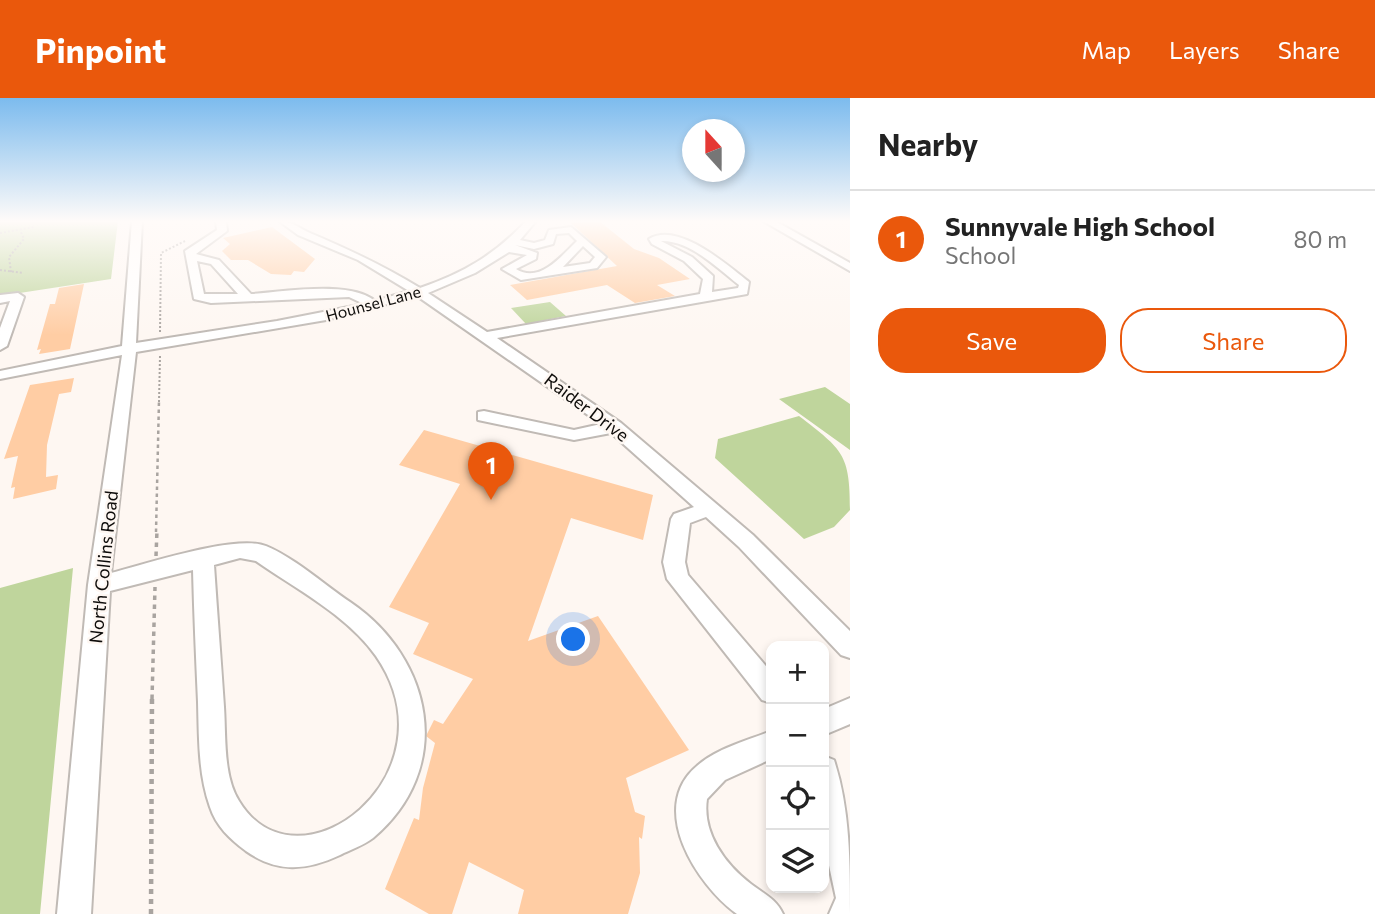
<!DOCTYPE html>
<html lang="en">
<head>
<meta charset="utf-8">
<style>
	body { margin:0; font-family:Commissioner,sans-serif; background:#f2f2f2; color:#222 }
	.controls { position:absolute; right:21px; bottom:21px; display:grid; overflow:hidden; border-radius:14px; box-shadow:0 4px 10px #0003 }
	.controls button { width:63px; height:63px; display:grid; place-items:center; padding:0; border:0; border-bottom:2px solid #e0e0e0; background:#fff; color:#222; font:35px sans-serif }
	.compass { position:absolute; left:682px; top:21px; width:63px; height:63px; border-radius:50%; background:#fff; box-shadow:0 4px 10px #0003; rotate:339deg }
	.you { position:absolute; left:574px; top:542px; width:24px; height:24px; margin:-18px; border:5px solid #fff; border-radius:50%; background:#1a73e8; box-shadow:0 0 0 10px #1a73e833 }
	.badge { display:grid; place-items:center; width:46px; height:46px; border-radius:50%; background:#ea580c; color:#fff; font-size:23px; font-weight:700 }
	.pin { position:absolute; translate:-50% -58px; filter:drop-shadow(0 2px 4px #0008) }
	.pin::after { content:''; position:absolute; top:37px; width:24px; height:21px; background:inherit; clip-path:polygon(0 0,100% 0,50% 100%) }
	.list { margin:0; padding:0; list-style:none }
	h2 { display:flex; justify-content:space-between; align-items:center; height:91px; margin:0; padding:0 28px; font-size:30px }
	h2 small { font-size:23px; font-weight:400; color:#767676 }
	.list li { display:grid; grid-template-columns:46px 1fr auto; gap:21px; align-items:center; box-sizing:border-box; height:98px; padding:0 28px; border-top:2px solid #e0e0e0 }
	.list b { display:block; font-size:26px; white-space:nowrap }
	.list p { margin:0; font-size:23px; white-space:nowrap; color:#767676 }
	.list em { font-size:23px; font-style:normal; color:#767676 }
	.actions { display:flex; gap:14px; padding:21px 28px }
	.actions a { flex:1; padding:16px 0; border:2px solid #ea580c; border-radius:28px; text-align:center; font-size:24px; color:#ea580c }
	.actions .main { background:#ea580c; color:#fff }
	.icon { flex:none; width:38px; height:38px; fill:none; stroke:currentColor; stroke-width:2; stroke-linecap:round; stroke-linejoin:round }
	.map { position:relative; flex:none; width:850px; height:816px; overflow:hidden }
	header { display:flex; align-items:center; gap:42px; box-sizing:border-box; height:98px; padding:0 35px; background:#ea580c; color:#fff }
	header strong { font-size:33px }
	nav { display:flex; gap:38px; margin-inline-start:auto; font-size:24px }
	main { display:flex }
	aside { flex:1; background:#fff }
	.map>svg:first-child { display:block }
	.green { fill:#bfd59c }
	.building { fill:#ffcda4 }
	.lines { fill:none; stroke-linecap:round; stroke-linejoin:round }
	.minor-casing { stroke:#c0bab5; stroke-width:4 }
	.path-far3 { stroke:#a9a4a0; stroke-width:2; stroke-dasharray:2 2; stroke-linecap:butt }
	.path-far2 { stroke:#a9a4a0; stroke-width:2.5; stroke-dasharray:3.5 3.5; stroke-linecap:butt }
	.path-far1 { stroke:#a9a4a0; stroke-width:3.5; stroke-dasharray:4.5 4.5; stroke-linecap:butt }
	.path { stroke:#a9a4a0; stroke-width:4.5; stroke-dasharray:5 5; stroke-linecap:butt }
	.minor { fill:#fff; fill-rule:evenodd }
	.labels { text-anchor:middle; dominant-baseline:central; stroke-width:5; stroke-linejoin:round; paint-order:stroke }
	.far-street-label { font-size:16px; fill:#0e0c0a; stroke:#fef7f2 }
	.street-label { font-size:18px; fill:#0e0c0a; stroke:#fef7f2 }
</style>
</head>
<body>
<header>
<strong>Pinpoint</strong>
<nav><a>Map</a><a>Layers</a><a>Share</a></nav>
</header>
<main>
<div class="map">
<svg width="850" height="816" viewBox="0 0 850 816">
	<rect width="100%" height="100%" fill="#fef7f2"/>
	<path class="green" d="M0 123H118L111 181 0 198Z
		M550 204 566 218 526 226 511 210Z
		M825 289 850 306V352L779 301Z
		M799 318C843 352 850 356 850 412L834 429 804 441 715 360 718 341Z
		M73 470 40 816H0V490Z"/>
	<path class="building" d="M599 123 634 151 659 160 690 181 657 187 675 198 635 205 607 187 527 202 510 187 617 168 571 125Z
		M272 129 315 161 304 174 294 173 291 177 271 176 248 162H231L222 153 230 146 223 140Z
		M84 186 70 251 39 256 41 251 37 252 50 206H55L59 190Z
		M74 280 71 294 59 296 47 347 46 379 58 377 56 391 13 401 15 389 11 390 18 358 4 361 30 287Z
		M424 332 653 397 643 442 571 420 528 543 598 518 689 652 626 680 635 714 645 718 642 741 639 739 640 775 628 816H518L524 792 469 764 452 816H429L385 791 414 720 419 722 423 690 435 645 426 638 434 622 443 626 473 581 413 556 429 525 389 509 460 386 399 367Z"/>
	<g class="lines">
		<g class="minor-casing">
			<path id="minor" d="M132 123H142L136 245 277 223 364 206 349 199 211 205 194 201 185 153 217 132 216 123H226L227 133 196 156 219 162 251 196C284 194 349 182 375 203L409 193 358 162 298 137 279 123C293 123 298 130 310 135 348 151 384 168 420 190 463 175 495 157 526 123H536L520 142 534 145 545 142 549 132 571 129 606 159 597 170 521 182 502 171 527 157 509 154 475 175 428 195 487 234 700 196 703 181 684 163 652 146 649 141C678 123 727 167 749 184L747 196 497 240 621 325 753 437 850 533V560L841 557 739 449 706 419 690 425 685 464 688 477 771 574V605L762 602 667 481 663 464 671 421 674 416 694 409 611 335 574 342 478 322V314L484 313 574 332 601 326 417 198 326 222 136 254 111 475C146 466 236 436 266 448 293 459 325 487 350 504 434 561 455 671 373 740 364 747 350 752 340 757 306 773 277 775 246 753 230 741 216 728 210 709 198 675 199 639 198 604 196 560 194 516 193 472L110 493 91 816H57L88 487 122 257 0 281V273L122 248ZM569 135 577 143C561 158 540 186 516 171L536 161 537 155 515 147 534 151 553 146 556 136ZM661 143C690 142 717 170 739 187L738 190 712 194 713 178 692 159ZM583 148 595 159 590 165 563 169ZM197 163 211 166 238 196H204ZM240 460 256 463C296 491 347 517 376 558 458 676 298 800 239 703 223 678 226 638 224 609 221 562 217 514 214 467Z
				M763 123H775L850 165V173Z
				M18 195 24 199 7 248 0 252V230L10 203 0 205V197Z
				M850 600V626L824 637V611Z
				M771 633V661L725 682 707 701C702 735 725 766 751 786 764 796 776 801 783 816H737C697 787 647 710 697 668 717 650 747 643 771 633Z
				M824 658 834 662C850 711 850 764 850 816H829L836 800 824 744Z"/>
		</g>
		<path class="path-far3" d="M0 135 34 129
			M0 172 23 175
			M11 174 9 159 24 141 20 132
			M160 234 161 155 185 143
			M159 304 160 258"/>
		<path class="path-far2" d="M156 434 159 302"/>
		<path class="path-far1" d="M156 458 157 432
			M152 601 155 489"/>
		<path class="path" d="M151 816 152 600"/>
		<use href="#minor" class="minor"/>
	</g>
	<linearGradient id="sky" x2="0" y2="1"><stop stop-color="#7cbbee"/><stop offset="0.52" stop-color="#fffbf9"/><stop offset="1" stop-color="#fffbf9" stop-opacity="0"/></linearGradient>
	<rect width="850" height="237" fill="url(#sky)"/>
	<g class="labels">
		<g class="far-street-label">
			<text transform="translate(373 205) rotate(-15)">Hounsel Lane</text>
		</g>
		<g class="street-label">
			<text transform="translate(587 309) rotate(37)">Raider Drive</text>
			<text transform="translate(103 469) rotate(-84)">North Collins Road</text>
		</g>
	</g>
</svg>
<div class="controls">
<button>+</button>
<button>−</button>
<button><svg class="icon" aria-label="locate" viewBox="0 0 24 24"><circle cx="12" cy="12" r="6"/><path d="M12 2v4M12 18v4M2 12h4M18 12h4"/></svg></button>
<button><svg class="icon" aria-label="layers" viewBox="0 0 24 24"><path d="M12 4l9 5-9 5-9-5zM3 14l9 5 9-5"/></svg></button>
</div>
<svg class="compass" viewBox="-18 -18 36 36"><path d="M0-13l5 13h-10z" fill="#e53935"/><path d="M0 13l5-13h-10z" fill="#767676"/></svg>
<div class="you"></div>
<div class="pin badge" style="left:491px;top:402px">1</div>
</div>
<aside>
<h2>Nearby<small></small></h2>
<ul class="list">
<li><span class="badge">1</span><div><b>Sunnyvale High School</b><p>School</p></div><em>80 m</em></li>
</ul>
<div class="actions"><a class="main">Save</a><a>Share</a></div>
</aside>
</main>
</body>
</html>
